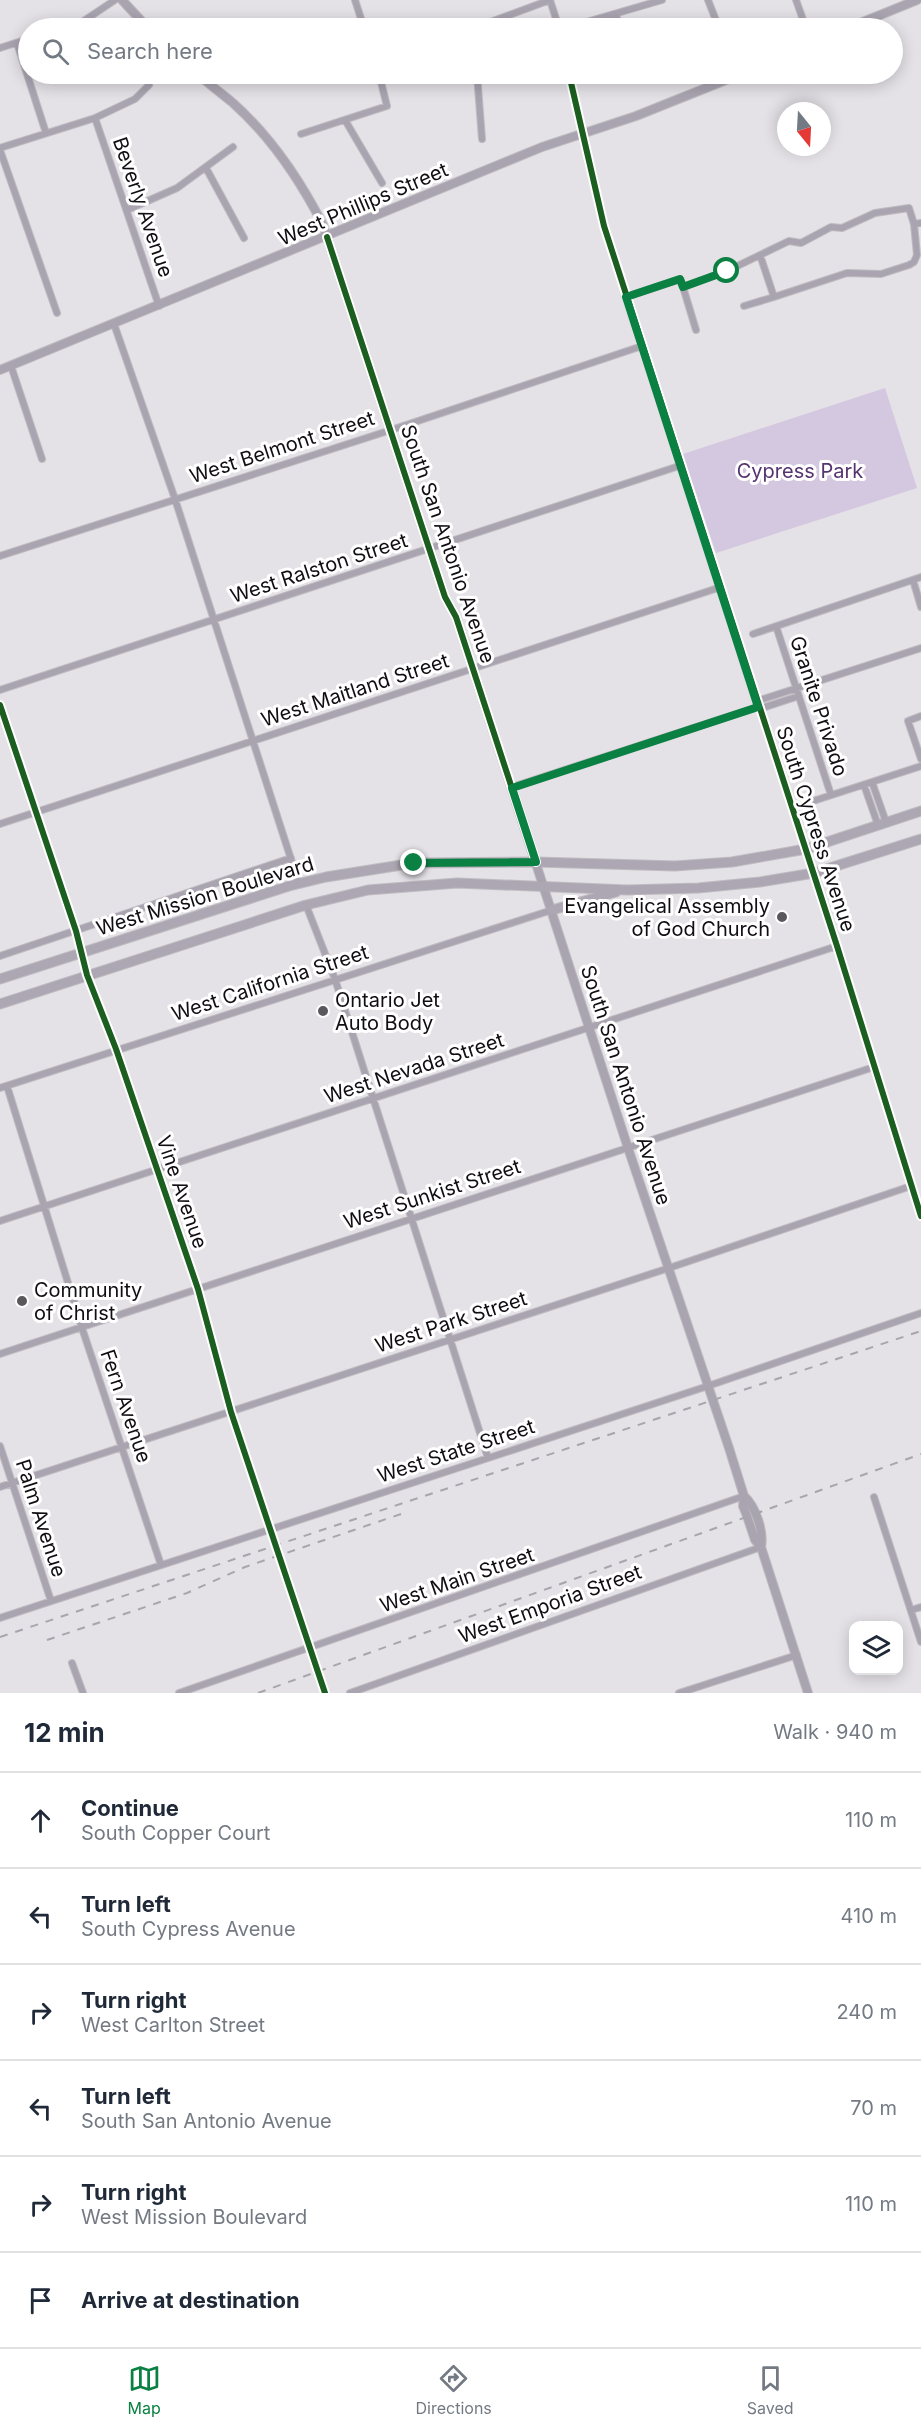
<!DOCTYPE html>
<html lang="en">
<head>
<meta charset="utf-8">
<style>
	body { margin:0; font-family:Inter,sans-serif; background:#f2f2f3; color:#1f2937 }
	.controls { position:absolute; right:18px; bottom:18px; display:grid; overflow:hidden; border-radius:12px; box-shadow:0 3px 15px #0003 }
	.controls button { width:54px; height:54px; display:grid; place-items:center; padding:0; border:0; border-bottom:2px solid #e0e1e3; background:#fff; color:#1f2937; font:30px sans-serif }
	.compass { position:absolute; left:777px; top:102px; width:54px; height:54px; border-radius:50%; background:#fff; box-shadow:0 3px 15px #0003; rotate:162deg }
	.stop { position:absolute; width:18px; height:18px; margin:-14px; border:4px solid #0b8043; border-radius:50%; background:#fff }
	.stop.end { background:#0b8043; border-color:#fff; box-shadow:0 2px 6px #0008 }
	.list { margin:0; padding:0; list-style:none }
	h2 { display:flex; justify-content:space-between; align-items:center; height:78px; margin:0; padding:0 24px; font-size:26px }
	h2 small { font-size:20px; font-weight:400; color:#747a83 }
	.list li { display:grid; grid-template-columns:39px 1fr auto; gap:18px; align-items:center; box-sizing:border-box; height:96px; padding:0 24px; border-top:2px solid #e0e1e3 }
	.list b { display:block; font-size:22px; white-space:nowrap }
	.list p { margin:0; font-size:20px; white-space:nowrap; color:#747a83 }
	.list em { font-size:20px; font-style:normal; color:#747a83 }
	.icon { flex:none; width:33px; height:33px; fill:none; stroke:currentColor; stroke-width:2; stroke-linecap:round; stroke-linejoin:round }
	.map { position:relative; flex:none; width:921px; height:1693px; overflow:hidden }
	.search { position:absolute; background:#fff; box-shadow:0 3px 15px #0003; left:18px; right:18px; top:18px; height:66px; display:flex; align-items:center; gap:15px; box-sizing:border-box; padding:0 21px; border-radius:33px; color:#747a83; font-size:22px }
	.sheet { height:654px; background:#fff }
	nav { display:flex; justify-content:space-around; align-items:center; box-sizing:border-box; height:84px; border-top:2px solid #e0e1e3; background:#fff; font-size:16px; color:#747a83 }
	nav a { display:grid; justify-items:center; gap:3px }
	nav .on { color:#0b8043 }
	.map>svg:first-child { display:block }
	.green { fill:#d4c7e0 }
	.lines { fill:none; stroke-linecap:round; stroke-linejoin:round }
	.minor-casing { stroke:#bebcc0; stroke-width:8 }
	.tertiary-casing { stroke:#bebcc0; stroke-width:10 }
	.primary-casing { stroke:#bebcc0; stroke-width:11 }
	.minor { stroke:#aaa4b1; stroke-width:6 }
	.tertiary { stroke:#aaa4b1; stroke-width:8 }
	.primary { stroke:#ada6b3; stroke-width:9 }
	.rail { stroke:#a8a5ac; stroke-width:2; stroke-dasharray:8 8; stroke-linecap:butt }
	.cycleway-casing { stroke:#fff; stroke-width:10 }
	.cycleway { stroke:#1b5e20; stroke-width:6 }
	.route { stroke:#0b8043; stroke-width:8 }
	.poi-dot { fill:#5b585d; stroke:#fff; stroke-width:2 }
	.labels { text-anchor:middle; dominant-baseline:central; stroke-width:6; stroke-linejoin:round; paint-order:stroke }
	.street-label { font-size:20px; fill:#110e13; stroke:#fff }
	.park-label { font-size:20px; fill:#563470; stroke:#fff }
	.poi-label { font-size:20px; fill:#110e13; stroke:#fff; text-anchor:start }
</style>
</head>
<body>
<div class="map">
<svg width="921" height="1693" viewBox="0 0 921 1693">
	<rect width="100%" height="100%" fill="#e4e1e7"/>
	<path class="green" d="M885 388 917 488 716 553 683 454Z"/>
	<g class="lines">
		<g class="minor-casing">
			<path id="minor" d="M355 0 364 28
				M708 0 719 28
				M796 0 806 28
				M616 15 620 28
				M61 28 82 22 115 0
				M342 28 362 23
				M474 28 550 0 559 28
				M566 28 662 0
				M17 43 46 133
				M0 48 28 39
				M477 74 482 139
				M569 74 604 226 837 946 921 1216
				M631 74 632 78
				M95 118 159 306
				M345 120 382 183
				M301 134 387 106 379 74
				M0 148 95 118 135 99 149 85
				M0 150 57 313
				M206 168 244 238
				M127 210 177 188 233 147
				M626 297 680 279 683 287
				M774 297 847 273 881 274 909 265 914 262 917 255 914 224 921 223
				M744 306 774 297 760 255
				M114 324 175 499 299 884
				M696 330 683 287 727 271 789 241 801 243 831 227 842 228 875 213 909 208 914 224
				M11 366 42 459
				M0 556 391 430 642 346
				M913 580 921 607
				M776 626 831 795
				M753 634 921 577
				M0 690 682 465
				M757 701 921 648
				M0 705 76 931 87 975 116 1049 198 1289 231 1412 325 1693
				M759 709 799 696
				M921 716 908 721 921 759
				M872 782 886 822
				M864 785 878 825
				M512 787 758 707
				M807 803 921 766
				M0 824 721 587
				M306 905 335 979 488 1458
				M0 956 291 858
				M7 1086 82 1328 161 1565
				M0 1088 552 910
				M0 1221 837 946
				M0 1354 874 1067
				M0 1446 51 1601
				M0 1487 669 1268 911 1186
				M874 1497 921 1642
				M911 1610 921 1607
				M0 1618 708 1386 921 1313
				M72 1663 83 1693
				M179 1693 744 1496
				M350 1693 761 1547
				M679 1693 797 1655"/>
		</g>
		<g class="tertiary-casing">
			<path id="tertiary" d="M122 0 148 28
				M848 28 917 0
				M197 74C209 84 221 93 233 103 271 137 300 180 323 225L445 597 456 617 473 669 628 1148 729 1448 744 1496 743 1506 747 1516 755 1540 761 1547 808 1693
				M0 370 542 147 636 116 741 74
				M744 1496C756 1507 764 1532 761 1547"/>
		</g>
		<g class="primary-casing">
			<path id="primary" d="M552 910 616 892
				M0 979 289 886 326 877 414 863 536 862 675 866 732 862 806 849 921 811
				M0 1004 306 905 368 890 457 883 627 890 698 888 760 882 814 873 921 839"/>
		</g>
		<use href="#minor" class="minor"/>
		<use href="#tertiary" class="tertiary"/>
		<use href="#primary" class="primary"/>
		<path class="rail" d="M0 1637 921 1331
			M47 1640 187 1593 245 1567 401 1514
			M258 1693 921 1454"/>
		<g class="cycleway-casing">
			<path id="cycleway" d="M569 74 604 226 837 946 921 1216
				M327 237 445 597 456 617 473 669 536 862
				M0 705 76 931 87 975 116 1049 198 1289 231 1412 325 1693"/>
		</g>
		<use href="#cycleway" class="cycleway"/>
	</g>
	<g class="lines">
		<path class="route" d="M414 863 536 862 512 788 758 707 626 297 680 279 683 287 727 271"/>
	</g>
	<g class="poi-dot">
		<circle cx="782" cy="917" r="6"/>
		<circle cx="323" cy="1011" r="6"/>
		<circle cx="22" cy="1301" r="6"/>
	</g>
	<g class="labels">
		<g class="street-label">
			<text transform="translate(363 204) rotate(-23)">West Phillips Street</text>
			<text transform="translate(143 207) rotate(71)">Beverly Avenue</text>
			<text transform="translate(282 447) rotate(-18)">West Belmont Street</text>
			<text transform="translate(448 544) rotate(71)">South San Antonio Avenue</text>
			<text transform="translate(319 568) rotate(-18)">West Ralston Street</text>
			<text transform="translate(355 690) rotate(-18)">West Maitland Street</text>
			<text transform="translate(819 706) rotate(72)">Granite Privado</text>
			<text transform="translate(816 829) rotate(72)">South Cypress Avenue</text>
			<text transform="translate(205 896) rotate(-17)">West Mission Boulevard</text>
			<text transform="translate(270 983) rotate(-18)">West California Street</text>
			<text transform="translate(414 1068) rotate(-18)">West Nevada Street</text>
			<text transform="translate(626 1085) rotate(72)">South San Antonio Avenue</text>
			<text transform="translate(182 1192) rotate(71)">Vine Avenue</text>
			<text transform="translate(432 1194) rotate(-18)">West Sunkist Street</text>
			<text transform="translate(451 1322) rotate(-18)">West Park Street</text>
			<text transform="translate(126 1406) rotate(71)">Fern Avenue</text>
			<text transform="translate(456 1451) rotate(-18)">West State Street</text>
			<text transform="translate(41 1518) rotate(72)">Palm Avenue</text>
			<text transform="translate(457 1580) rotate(-19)">West Main Street</text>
			<text transform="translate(550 1604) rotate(-20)">West Emporia Street</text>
		</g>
		<g class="park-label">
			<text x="800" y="471">Cypress Park</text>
		</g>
		<g class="poi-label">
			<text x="770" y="906" text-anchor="end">Evangelical Assembly<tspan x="770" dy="23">of God Church</tspan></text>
			<text x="335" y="1000">Ontario Jet<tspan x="335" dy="23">Auto Body</tspan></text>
			<text x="34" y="1290">Community<tspan x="34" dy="23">of Christ</tspan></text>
		</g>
	</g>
</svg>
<div class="controls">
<button><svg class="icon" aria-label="layers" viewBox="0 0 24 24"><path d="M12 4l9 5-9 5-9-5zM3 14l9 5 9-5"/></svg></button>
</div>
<svg class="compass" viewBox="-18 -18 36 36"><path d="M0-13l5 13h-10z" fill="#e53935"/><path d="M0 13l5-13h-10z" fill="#747a83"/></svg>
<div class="stop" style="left:727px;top:271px"></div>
<div class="stop end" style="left:414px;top:863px"></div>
<div class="search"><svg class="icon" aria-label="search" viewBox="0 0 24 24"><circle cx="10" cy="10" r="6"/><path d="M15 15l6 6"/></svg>Search here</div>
</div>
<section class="sheet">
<h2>12 min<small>Walk · 940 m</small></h2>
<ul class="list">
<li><svg class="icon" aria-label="ahead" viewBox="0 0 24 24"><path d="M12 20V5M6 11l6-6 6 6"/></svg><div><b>Continue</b><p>South Copper Court</p></div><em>110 m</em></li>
<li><svg class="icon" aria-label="left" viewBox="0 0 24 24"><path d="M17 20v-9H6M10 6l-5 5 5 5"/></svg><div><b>Turn left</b><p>South Cypress Avenue</p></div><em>410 m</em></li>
<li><svg class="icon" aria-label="right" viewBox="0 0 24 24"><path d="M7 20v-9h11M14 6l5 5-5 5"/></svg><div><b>Turn right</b><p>West Carlton Street</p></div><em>240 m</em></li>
<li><svg class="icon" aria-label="left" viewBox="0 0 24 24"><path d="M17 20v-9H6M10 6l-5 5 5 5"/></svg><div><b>Turn left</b><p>South San Antonio Avenue</p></div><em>70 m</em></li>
<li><svg class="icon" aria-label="right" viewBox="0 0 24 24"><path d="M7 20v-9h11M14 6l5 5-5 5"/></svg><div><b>Turn right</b><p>West Mission Boulevard</p></div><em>110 m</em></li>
<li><svg class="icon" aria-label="arrive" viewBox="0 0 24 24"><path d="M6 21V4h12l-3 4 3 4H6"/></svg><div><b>Arrive at destination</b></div></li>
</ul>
</section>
<nav>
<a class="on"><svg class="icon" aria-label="map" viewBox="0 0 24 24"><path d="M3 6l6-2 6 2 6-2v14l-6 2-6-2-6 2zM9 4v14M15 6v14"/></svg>Map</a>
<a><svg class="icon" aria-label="directions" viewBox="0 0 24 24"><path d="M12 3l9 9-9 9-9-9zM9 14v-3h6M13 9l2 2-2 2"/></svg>Directions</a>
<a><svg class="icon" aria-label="saved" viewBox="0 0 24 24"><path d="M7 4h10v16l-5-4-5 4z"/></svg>Saved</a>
</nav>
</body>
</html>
